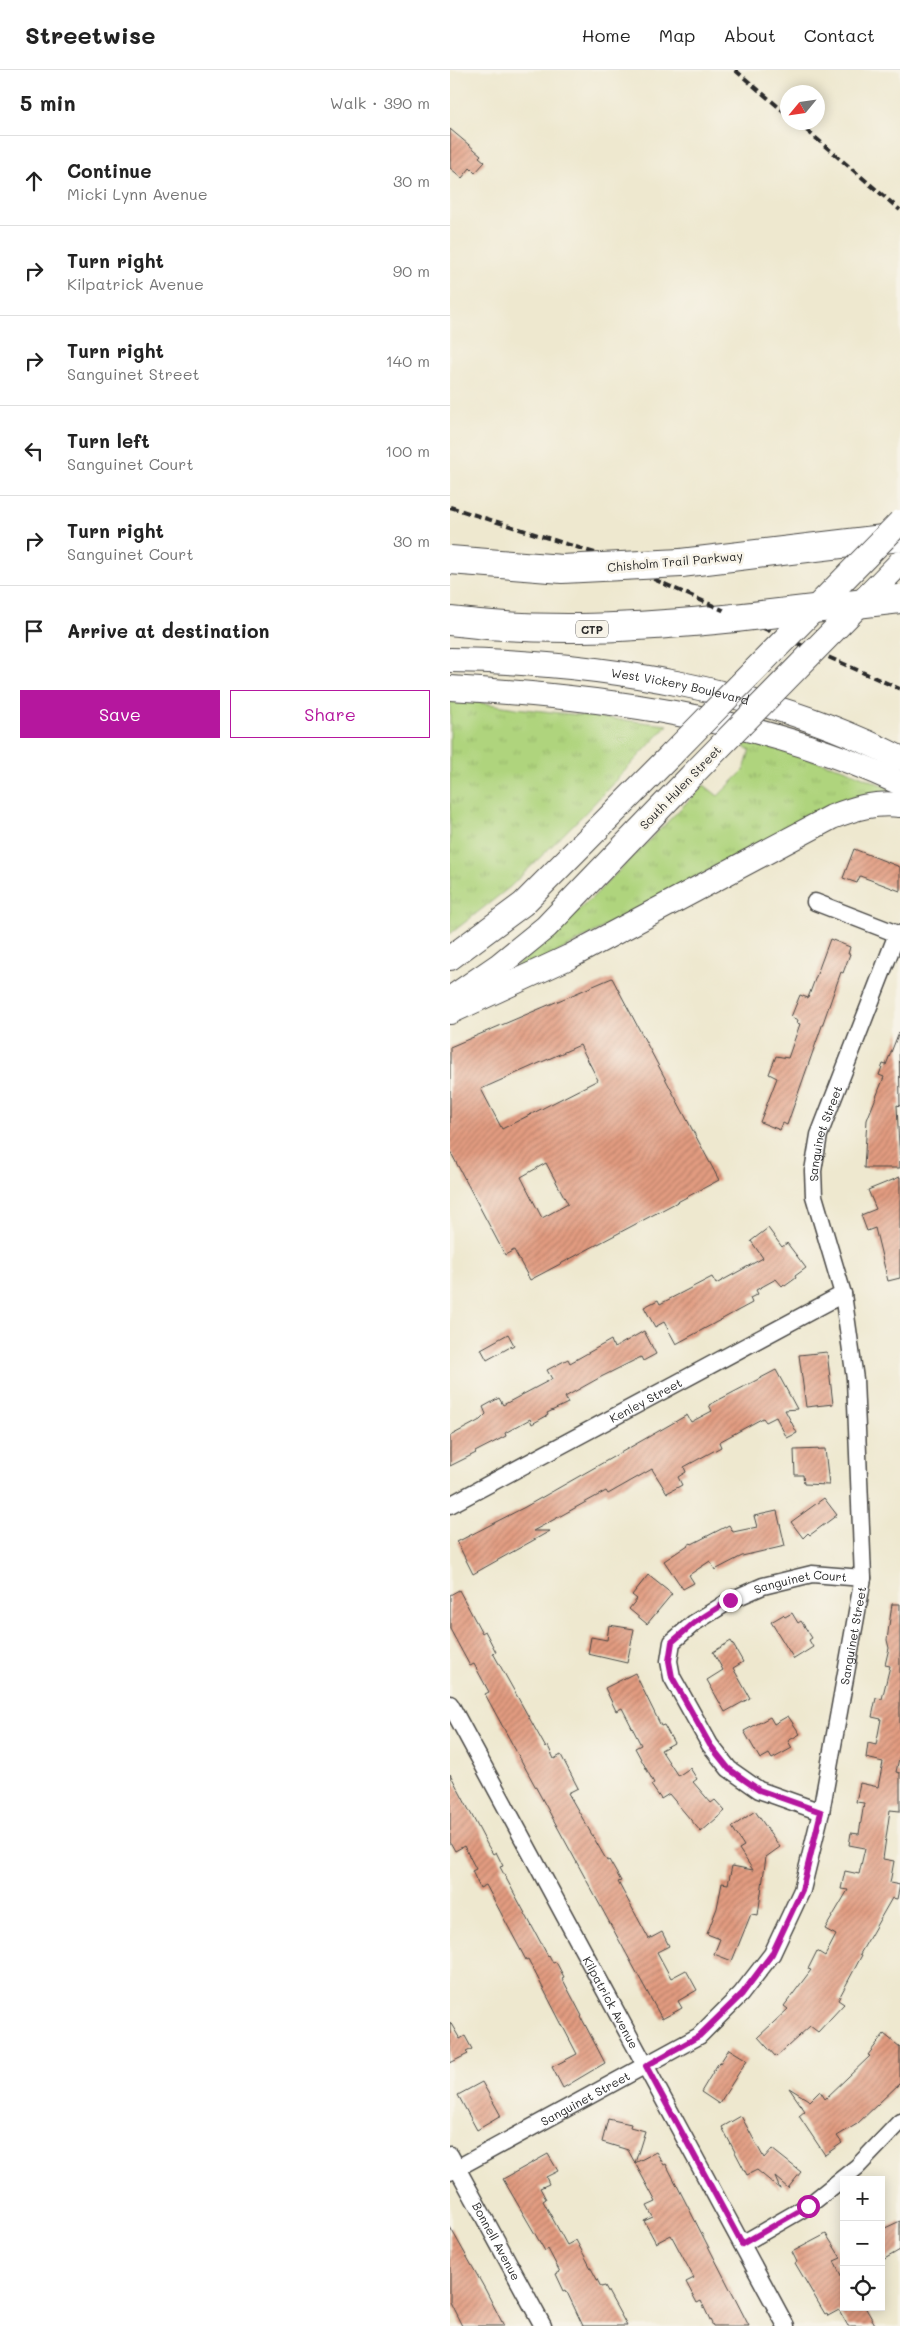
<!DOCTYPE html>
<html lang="en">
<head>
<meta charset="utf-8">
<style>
	body { margin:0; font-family:Mali,sans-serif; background:#f2f2f2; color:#222 }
	.controls { position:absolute; right:15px; bottom:15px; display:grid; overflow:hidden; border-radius:0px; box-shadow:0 2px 12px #0003 }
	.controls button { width:45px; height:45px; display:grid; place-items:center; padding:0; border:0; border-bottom:1px solid #e0e0e0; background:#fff; color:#222; font:25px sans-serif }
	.compass { position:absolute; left:330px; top:15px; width:45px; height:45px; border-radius:50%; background:#fff; box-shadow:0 2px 12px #0003; rotate:241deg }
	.stop { position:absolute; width:15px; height:15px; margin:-11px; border:4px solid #b5179e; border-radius:50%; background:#fff }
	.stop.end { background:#b5179e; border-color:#fff; box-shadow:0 1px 5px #0008 }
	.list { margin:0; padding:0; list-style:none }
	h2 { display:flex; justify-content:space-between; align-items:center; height:65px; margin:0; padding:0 20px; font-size:21px }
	h2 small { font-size:16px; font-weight:400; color:#767676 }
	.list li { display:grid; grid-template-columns:32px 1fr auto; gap:15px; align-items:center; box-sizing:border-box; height:90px; padding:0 20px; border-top:1px solid #e0e0e0 }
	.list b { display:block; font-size:19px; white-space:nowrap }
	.list p { margin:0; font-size:16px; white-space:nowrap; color:#767676 }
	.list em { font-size:16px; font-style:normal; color:#767676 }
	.actions { display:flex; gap:10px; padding:15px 20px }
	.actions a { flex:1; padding:11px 0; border:1px solid #b5179e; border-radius:0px; text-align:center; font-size:18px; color:#b5179e }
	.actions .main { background:#b5179e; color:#fff }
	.icon { flex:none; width:28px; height:28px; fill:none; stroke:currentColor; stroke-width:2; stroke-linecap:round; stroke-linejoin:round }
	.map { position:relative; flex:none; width:450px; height:2256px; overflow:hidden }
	header { display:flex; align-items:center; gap:30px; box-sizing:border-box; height:70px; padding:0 25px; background:#fff; border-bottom:1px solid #e0e0e0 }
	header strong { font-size:24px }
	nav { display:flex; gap:28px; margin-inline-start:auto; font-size:18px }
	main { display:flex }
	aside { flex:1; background:#fff }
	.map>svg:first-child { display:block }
	.grass { fill:url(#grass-tufts); stroke:#6d8054 }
	.building { fill:url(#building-hatch); fill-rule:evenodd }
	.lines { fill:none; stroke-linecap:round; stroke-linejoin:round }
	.minor-casing { stroke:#484744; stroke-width:19 }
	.secondary-casing { stroke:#484744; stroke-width:26 }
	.motorway-casing { stroke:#484744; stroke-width:30 }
	.minor { stroke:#fff; stroke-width:16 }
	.secondary { stroke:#fff; stroke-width:24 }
	.motorway { stroke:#fff; stroke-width:28 }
	.rail { stroke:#2b2b2b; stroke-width:4; stroke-dasharray:8 4; stroke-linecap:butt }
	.secondary-bridge-casing { stroke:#484744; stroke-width:26; stroke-linecap:butt }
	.motorway-bridge-casing { stroke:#484744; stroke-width:30; stroke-linecap:butt }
	.secondary-bridge { stroke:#fff; stroke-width:24 }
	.motorway-bridge { stroke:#fff; stroke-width:28 }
	.route { stroke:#b5179e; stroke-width:6 }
	.labels { text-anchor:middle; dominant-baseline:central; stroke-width:5; stroke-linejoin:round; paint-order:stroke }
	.shield { fill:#f7f3e8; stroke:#686764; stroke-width:1 }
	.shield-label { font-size:11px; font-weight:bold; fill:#2b2b2b }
	.street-label { font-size:12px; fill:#2b2b2b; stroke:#f7f3e8 }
</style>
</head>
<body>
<header>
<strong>Streetwise</strong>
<nav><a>Home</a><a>Map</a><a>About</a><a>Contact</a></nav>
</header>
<main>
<aside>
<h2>5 min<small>Walk · 390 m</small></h2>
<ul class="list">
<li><svg class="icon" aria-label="ahead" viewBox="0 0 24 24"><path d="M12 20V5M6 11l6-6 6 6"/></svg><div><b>Continue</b><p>Micki Lynn Avenue</p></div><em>30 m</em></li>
<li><svg class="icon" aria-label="right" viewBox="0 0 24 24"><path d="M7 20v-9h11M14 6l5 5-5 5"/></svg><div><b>Turn right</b><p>Kilpatrick Avenue</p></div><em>90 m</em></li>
<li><svg class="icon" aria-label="right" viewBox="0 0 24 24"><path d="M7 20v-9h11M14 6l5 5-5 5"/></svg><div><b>Turn right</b><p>Sanguinet Street</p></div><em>140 m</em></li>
<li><svg class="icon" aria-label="left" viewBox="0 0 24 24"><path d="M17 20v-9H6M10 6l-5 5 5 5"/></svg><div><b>Turn left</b><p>Sanguinet Court</p></div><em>100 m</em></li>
<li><svg class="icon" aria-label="right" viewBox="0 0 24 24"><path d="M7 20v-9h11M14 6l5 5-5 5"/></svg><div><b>Turn right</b><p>Sanguinet Court</p></div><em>30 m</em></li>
<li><svg class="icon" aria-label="arrive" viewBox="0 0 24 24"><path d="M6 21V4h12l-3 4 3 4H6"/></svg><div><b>Arrive at destination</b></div></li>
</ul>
<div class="actions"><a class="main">Save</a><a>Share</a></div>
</aside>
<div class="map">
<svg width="450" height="2256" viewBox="0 0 450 2256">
	<defs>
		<pattern id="grass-tufts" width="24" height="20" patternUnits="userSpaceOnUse" patternTransform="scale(1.25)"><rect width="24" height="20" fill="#afd47d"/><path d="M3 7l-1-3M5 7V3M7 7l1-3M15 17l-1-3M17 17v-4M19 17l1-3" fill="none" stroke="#97b66c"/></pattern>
		<pattern id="building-hatch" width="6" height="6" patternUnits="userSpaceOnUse" patternTransform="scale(1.25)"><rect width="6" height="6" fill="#e29b80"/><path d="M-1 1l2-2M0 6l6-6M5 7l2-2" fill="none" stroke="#b77f69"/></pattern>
	</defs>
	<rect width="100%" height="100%" fill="#f7f3e8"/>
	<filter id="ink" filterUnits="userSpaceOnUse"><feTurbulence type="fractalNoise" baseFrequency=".02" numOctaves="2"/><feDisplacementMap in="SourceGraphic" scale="10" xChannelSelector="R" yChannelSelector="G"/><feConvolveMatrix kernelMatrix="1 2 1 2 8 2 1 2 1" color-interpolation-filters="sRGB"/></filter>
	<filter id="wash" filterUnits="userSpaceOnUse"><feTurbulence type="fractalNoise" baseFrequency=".0096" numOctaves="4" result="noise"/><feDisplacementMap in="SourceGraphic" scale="20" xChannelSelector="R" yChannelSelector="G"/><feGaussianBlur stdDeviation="1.12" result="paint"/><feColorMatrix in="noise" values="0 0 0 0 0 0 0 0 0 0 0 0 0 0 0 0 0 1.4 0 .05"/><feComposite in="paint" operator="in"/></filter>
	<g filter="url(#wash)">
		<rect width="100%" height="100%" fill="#eee8cf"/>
		<path class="grass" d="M0 628 66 638 218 655 136 742 60 817 0 864Z
			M297 671 394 699 446 721C419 722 398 727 374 738L69 903 66 896 142 828 254 715 268 726 294 700 300 680 292 676Z"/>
		<g id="blocks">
			<path class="building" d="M0 59 31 85 29 87 35 92 25 103 20 98 12 108 0 98Z
				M404 779 450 797V821L410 806 407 813 393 808Z
				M380 869 400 877 398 884H400L393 903 391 902 337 1055 333 1053 330 1060 310 1052 327 1008 319 1004 326 986 338 988 350 954 347 953 348 950 341 947 350 925 358 928Z
				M162 908 269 1110 80 1210 64 1180 55 1185 0 1081V977ZM130 975 148 1010 52 1059 31 1019ZM96 1093 118 1134 92 1148 71 1107Z
				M449 962 450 1036 447 1035 450 1098H414L417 1050 434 1007 429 1005 433 994 436 995Z
				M450 1107V1208L438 1211 425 1158 417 1161 411 1145 426 1139 418 1120Z
				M318 1158 332 1177 337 1173 356 1198 345 1206 346 1208 335 1216 334 1214 332 1216 326 1209 306 1220 308 1224 300 1228 302 1233 226 1274 214 1252 205 1257 194 1237 208 1230 210 1234 262 1207 266 1214 313 1188 301 1171Z
				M194 1261 206 1284 193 1291 191 1287 149 1308 115 1327 118 1333 97 1343 98 1345 82 1354 80 1349 55 1363 56 1366 25 1382 26 1383 0 1396V1366L30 1350 36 1344 33 1337 49 1328 53 1335 102 1309 97 1300 118 1289 120 1293 161 1270 164 1278Z
				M58 1264 64 1275 37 1290 31 1279Z
				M377 1282 383 1334 356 1337 349 1285Z
				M326 1300 347 1339 335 1340 347 1363 337 1368 326 1347 316 1352 313 1348 269 1372 271 1377 234 1397 236 1402 228 1407 232 1415 217 1423 202 1399 158 1424 156 1421 83 1461H100L23 1504 7 1472 75 1437 237 1345 241 1352 262 1341 259 1335Z
				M375 1379 379 1415 354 1414 353 1405H345L344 1380Z
				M374 1428 387 1445 360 1465 358 1463 353 1468 341 1452Z
				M327 1441 335 1476 292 1486 265 1500 260 1491 239 1505 244 1513 233 1519 214 1491 241 1473 242 1474 279 1455 283 1462 307 1457 304 1446Z
				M198 1505 222 1524 197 1554 179 1539 187 1529 182 1525Z
				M9 1520 32 1563 35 1561 46 1582 43 1583 96 1678 98 1676 104 1689 111 1685 128 1718 118 1723 157 1791 159 1790 171 1811 168 1812 199 1869 212 1862 219 1876 207 1882 221 1908 236 1900 247 1920 228 1931 232 1938 212 1949 35 1624 39 1622 24 1594 20 1596 0 1559V1525Z
				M442 1534H450V1684L446 1702 450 1703V1741L440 1740 433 1789 444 1791 440 1813 450 1815 447 1829 442 1828 410 1884 412 1885 388 1930 394 1934 368 1962 360 1956 326 1987 308 1967 338 1939 334 1936 361 1900 358 1899 367 1881 375 1886 386 1865 375 1859 398 1820 391 1819 395 1801 409 1804 415 1778 399 1775 401 1763 409 1764 414 1733 406 1732 410 1713 428 1717 433 1692 416 1688 418 1673 426 1675 431 1649 422 1647 426 1628 432 1629 440 1596 435 1595 439 1578 437 1570Z
				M342 1543 348 1553 351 1551 362 1568 359 1570 363 1577 344 1589 321 1552 333 1545 335 1547Z
				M159 1555 184 1559 177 1593 138 1584 141 1567 157 1570Z
				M281 1571 293 1592 283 1598 300 1628 275 1642 257 1610 273 1600 263 1582Z
				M185 1603 211 1656 214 1655 224 1673 211 1680 228 1706 240 1698 247 1709 243 1712 261 1733 265 1730 275 1741 251 1762 219 1724 211 1729 201 1715 204 1713 185 1678 191 1675 172 1638 166 1641 155 1618Z
				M338 1646 350 1664 338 1671 342 1678 322 1689 319 1684 310 1689 294 1661 320 1647 324 1654Z
				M0 1704 38 1776 43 1784 46 1782 53 1796 50 1797 98 1886 99 1885 103 1893 106 1892 114 1907 112 1908 132 1946 131 1947 155 1993 113 2018 102 1997 127 1984 78 1889 76 1890 36 1815 30 1818 22 1801 26 1799 14 1776 5 1781 0 1772Z
				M305 1741 330 1777 316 1787 308 1845 301 1844 282 1891 264 1884 270 1869 257 1864 267 1838 272 1813 278 1814 282 1796 303 1800 289 1779 294 1776 282 1757Z
				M0 1952 10 1969 15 1966 22 1979 16 1982 18 1984 0 1993Z
				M434 1964 450 1977V2013L407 2054 387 2066 392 2073 375 2085 349 2046 355 2041 339 2018 360 2031 370 2021 375 2029 420 1986 418 1985Z
				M279 1979 297 1990 269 2034 251 2022 269 1992 270 1993Z
				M32 2012 51 2046 27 2060 8 2025Z
				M291 2046 314 2088 322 2079 351 2102 338 2118 325 2107 330 2119 307 2100 297 2105 272 2057Z
				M158 2049 181 2054 180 2057 195 2061 185 2093 206 2082 214 2095 216 2094 299 2256H263L251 2231 247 2233 236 2212 244 2208 221 2165 206 2173 194 2151 203 2147 197 2136 206 2132 178 2080 152 2072Z
				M98 2084 108 2101 96 2107 99 2114 90 2118 96 2129 93 2131 117 2175 126 2170 151 2217 155 2216 177 2256H133L116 2220 114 2221 106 2204 110 2202 98 2179 95 2181 53 2109Z
				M450 2151V2180L431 2191V2160Z
				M0 2157 35 2219 54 2256H12L0 2232Z
				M376 2164 391 2188 384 2191 394 2213V2237H415L426 2256H398L389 2240 378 2246 377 2243 375 2244 345 2193 347 2192 342 2182Z"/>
		</g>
	</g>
	<g filter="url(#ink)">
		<use href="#blocks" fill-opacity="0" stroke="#484744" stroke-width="1"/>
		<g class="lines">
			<g class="minor-casing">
				<g id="minor">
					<path d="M365 832 450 865"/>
					<path id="s1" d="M0 1435 393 1224"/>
					<path id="s2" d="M0 1634 336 2256"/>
					<path id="s3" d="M371 1742 309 1720 279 1699 260 1675 222 1607 219 1591 222 1572 244 1553 281 1530 313 1516 362 1504 413 1508"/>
					<path id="s4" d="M0 2085 93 2256"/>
					<path id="s5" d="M0 2102 249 1966 291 1924 322 1884 352 1820 371 1742 413 1508 405 1309 393 1224 364 1126 363 1101 369 1065 447 864"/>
					<path d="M292 2174 358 2136 407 2097 450 2052"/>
				</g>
			</g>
			<g class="secondary-casing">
				<g id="secondary">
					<path id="s6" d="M0 590C152 592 313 619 450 688"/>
					<path d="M0 618C153 627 310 647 450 713"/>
					<path d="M0 888 73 834 222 684"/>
					<path d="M0 929 48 896 96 857 243 704"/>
					<path d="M0 942 119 887 382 747C405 738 425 732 450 735"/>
				</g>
			</g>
			<g class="motorway-casing">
				<path id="motorway" d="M231 493 450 467
					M0 551C95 563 189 558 285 548"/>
			</g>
			<use href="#minor" class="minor"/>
			<use href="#secondary" class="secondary"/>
			<use href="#motorway" class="motorway"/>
			<path class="rail" d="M285 0 338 45
				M347 52 450 140
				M0 437 145 483 450 619"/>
			<g class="secondary-bridge-casing">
				<path id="secondary-bridge" d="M222 684 450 452
					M243 704 450 493"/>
			</g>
			<g class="motorway-bridge-casing">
				<path id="motorway-bridge" d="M0 490 112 499 231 493
					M285 548 450 529"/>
			</g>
			<use href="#secondary-bridge" class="secondary-bridge"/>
			<use href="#motorway-bridge" class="motorway-bridge"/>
		</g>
	</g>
	<g class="lines" filter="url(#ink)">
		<path class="route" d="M280 1530 244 1553 222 1572 219 1591 222 1607 260 1675 279 1699 309 1720 371 1742 352 1820 322 1884 292 1924 249 1966 196 1996 292 2174 358 2136"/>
	</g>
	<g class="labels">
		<rect class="shield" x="126" y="550.5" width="32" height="17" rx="4"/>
		<g class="shield-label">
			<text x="142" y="559">CTP</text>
		</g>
		<g class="street-label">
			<text transform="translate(225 491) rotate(-5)">Chisholm Trail Parkway</text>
			<text stroke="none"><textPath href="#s6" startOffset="232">West Vickery Boulevard</textPath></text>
			<text transform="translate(230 717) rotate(-46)">South Hulen Street</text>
			<text stroke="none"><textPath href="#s5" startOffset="1234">Sanguinet Street</textPath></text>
			<text stroke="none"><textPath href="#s1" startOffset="222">Kenley Street</textPath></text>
			<text stroke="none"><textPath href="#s3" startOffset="392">Sanguinet Court</textPath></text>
			<text stroke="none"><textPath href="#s5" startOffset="724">Sanguinet Street</textPath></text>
			<text stroke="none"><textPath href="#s2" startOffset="339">Kilpatrick Avenue</textPath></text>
			<text stroke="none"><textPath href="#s5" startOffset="154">Sanguinet Street</textPath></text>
			<text stroke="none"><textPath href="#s4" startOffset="98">Bonnell Avenue</textPath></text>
		</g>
	</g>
</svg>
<div class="controls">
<button>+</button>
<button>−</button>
<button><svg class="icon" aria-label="locate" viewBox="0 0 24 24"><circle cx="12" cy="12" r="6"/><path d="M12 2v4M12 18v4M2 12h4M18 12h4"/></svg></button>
</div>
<svg class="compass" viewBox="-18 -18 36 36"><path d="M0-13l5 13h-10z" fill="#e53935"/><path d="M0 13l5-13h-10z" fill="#767676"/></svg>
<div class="stop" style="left:358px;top:2136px"></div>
<div class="stop end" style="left:280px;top:1530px"></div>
</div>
</main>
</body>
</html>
